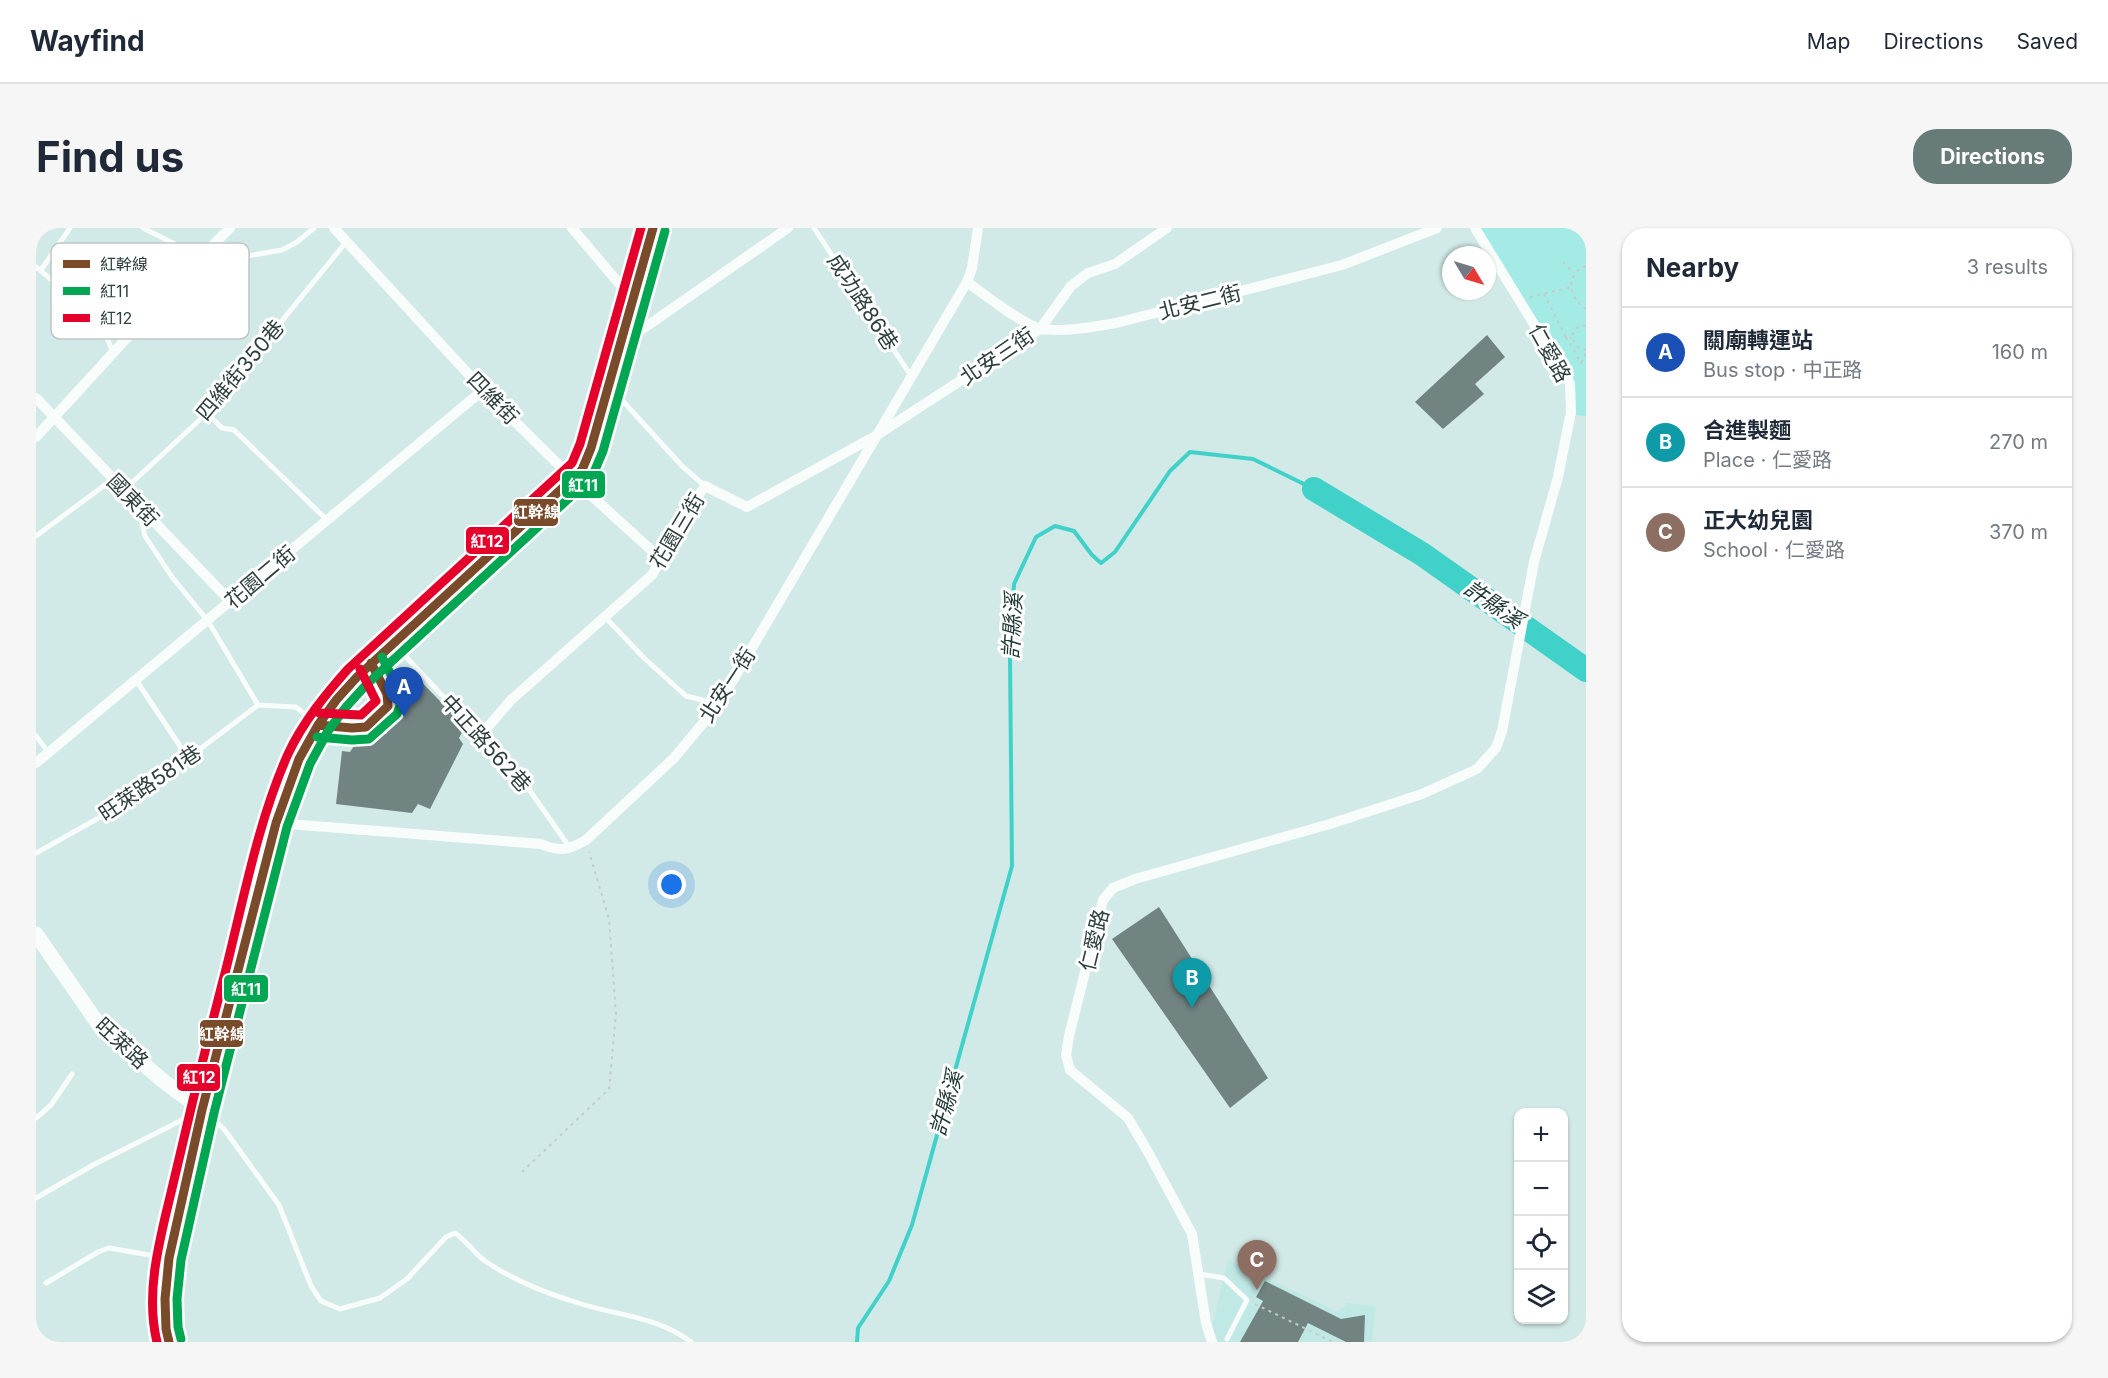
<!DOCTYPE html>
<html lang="en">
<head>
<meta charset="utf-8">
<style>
	body { margin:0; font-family:Inter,"Noto Sans TC",sans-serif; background:#f6f6f7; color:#1f2937 }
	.controls { position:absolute; right:18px; bottom:18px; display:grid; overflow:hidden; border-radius:12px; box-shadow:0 2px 4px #0004 }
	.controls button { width:54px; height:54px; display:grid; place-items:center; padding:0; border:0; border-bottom:2px solid #e0e1e3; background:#fff; color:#1f2937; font:30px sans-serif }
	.compass { position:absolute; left:1406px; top:18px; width:54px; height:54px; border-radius:50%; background:#fff; box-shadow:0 2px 4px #0004; rotate:128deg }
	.you { position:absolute; left:636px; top:657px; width:21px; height:21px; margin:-15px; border:4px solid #fff; border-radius:50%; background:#1a73e8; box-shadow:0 0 0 9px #1a73e833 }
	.badge { display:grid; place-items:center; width:39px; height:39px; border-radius:50%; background:#677b78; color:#fff; font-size:20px; font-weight:700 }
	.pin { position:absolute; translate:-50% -50px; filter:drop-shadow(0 2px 3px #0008) }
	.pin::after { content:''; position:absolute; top:32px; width:21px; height:18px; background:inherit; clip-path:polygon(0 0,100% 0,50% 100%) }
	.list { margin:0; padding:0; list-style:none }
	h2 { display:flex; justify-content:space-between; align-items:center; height:78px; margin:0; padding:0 24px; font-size:26px }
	h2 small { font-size:20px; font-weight:400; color:#747a83 }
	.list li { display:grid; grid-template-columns:39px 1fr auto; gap:18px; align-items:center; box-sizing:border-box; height:90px; padding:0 24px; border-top:2px solid #e0e1e3 }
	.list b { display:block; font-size:22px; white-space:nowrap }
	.list p { margin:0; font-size:20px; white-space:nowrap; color:#747a83 }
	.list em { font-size:20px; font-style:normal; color:#747a83 }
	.icon { flex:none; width:33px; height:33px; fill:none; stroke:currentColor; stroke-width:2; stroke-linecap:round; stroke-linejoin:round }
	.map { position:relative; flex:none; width:1550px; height:1114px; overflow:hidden; border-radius:24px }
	header { display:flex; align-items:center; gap:36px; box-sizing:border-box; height:84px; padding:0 30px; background:#fff; border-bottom:2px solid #e0e1e3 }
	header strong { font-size:28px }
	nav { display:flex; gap:33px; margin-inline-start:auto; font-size:21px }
	.intro { display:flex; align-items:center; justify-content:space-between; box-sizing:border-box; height:144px; padding:0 36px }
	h1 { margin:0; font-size:42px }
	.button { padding:15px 27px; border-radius:24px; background:#677b78; color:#fff; font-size:21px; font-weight:700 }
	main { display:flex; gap:36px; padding:0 36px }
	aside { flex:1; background:#fff; border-radius:24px; box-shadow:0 2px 4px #0004 }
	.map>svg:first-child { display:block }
	.built { fill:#c0e9e5 }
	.green { fill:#a5ebe5 }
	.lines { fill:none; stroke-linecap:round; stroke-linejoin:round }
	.stream { stroke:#40d1c9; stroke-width:4 }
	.river { stroke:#40d1c9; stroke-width:24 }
	.building { fill:#728482 }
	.path { stroke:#c3cbcb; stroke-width:2; stroke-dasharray:3 4.5; stroke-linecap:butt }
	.lane { stroke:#f8fcfb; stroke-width:5 }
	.street { stroke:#f8fcfb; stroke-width:10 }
	.secondary { stroke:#f8fcfb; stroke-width:15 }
	.bus-1-casing { stroke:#fff; stroke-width:14 }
	.bus-2-casing { stroke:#fff; stroke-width:14 }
	.bus-3-casing { stroke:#fff; stroke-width:14 }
	.bus-1 { stroke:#7a4b2a; stroke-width:9 }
	.bus-2 { stroke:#00a651; stroke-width:9 }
	.bus-3 { stroke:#e4002b; stroke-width:9 }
	.labels { text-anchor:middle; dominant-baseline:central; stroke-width:6; stroke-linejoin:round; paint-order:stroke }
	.street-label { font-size:21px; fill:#2d3f3d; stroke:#fff }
	.water-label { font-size:22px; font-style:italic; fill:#223b39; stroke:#fff }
	.key { fill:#fff; stroke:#c0c5c5; stroke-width:1.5 }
	.key-label { font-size:16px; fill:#2d3f3d }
	.line-badge { stroke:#fff; stroke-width:2 }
	.badge-label { font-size:16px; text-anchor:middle; font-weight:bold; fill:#fff }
</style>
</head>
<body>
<header>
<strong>Wayfind</strong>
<nav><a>Map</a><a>Directions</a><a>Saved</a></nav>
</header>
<div class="intro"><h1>Find us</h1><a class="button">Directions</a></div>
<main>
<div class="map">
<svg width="1550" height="1114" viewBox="0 0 1550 1114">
	<rect width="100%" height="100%" fill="#d2eae7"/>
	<path class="built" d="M1192 1032 1303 1084 1311 1075 1340 1078 1336 1114H1182L1176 1098Z"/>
	<path class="green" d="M1442 0H1550V188L1538 187 1537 157 1526 132Z"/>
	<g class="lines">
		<path class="stream" d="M821 1114 822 1100 853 1053 876 997 976 638 974 430 978 356 1000 309 1019 298 1038 303 1056 327 1065 335 1079 324 1134 243 1154 224 1217 231 1278 261"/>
		<path class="river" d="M1278 261 1386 326 1550 442"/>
	</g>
	<path class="building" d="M1451 107 1469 129 1439 156 1448 166 1407 201 1379 174Z
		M372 440 429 499 423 510 427 516 394 581 382 576 376 585 300 576 306 523 314 524 327 504 350 506 369 475 364 468V449Z
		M1123 679 1232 850 1194 880 1076 711Z
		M1229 1053 1305 1091 1329 1087 1328 1114H1310L1272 1095 1262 1114H1204L1227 1073 1220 1069Z"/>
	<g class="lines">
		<path class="path" d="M1542 0 1550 12
			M1527 34 1538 45
			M1550 38C1528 47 1533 70 1550 81
			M1508 66 1530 109 1536 110
			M1494 69 1535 59
			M1550 98C1542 97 1537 102 1536 110L1542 119 1550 122
			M1530 109 1545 135 1550 125
			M486 944 573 861 580 786 573 691 553 624
			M1219 1076 1297 1114"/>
		<path class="lane" d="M107 0 165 29 189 32 246 22 261 14 278 0
			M778 0 875 148
			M0 39 63 91 77 124
			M5 42 34 0
			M574 159 646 238 669 258
			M171 185 186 200 198 202 291 292
			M88 262 171 185 310 14
			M102 280 109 308 136 349 172 393 222 477 260 479 282 497 316 500 330 499 352 478 351 466 336 436
			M0 308 77 251
			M569 389 608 430 650 468 683 476
			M358 416 490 557 534 620
			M100 452 152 530
			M0 508 13 525
			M0 625 68 587 152 530 222 477
			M0 890 15 877 36 846
			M0 970 57 937 166 882 188 901 243 977 275 1058 285 1073 304 1081 344 1070 371 1051 410 1009 419 1005C431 1013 438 1025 449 1033 474 1050 505 1063 533 1072 574 1087 620 1087 655 1114
			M1163 1046 1188 1050 1211 1072 1191 1111
			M10 1055 62 1024 73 1020 131 1030"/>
		<path class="street" d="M298 0 447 162 537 251 625 331
			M536 0 598 73
			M931 54C946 65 990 99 1006 101 1030 104 1056 99 1080 95L1306 37 1401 0
			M585 116 752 0
			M0 170 194 373
			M0 209 165 29 194 0
			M445 507 475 472 616 347 625 331 630 314 669 258 711 279 841 207 1004 101 1035 58 1052 45 1079 36 1131 0
			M0 535 447 162
			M240 595 505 616C524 624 533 622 550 612L638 530 683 476 931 54 936 40 942 0
			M1176 1114 1170 1095 1156 1006 1112 924 1092 890 1034 842 1030 827 1033 808 1067 672 1077 660 1099 651 1294 596 1386 566 1441 541 1460 520 1466 503 1498 334 1522 249 1535 184 1534 155 1439 0"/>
		<path class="secondary" d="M0 706 63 797 126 852 166 882
			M133 1114 130 1101 129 1071 133 1030 166 882 240 595 263 531 282 497 301 471 321 449 546 242 555 220 617 0"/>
		<g class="bus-1-casing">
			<path id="bus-1" d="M282 497 316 500 330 499 352 478 351 466 335 435
				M133 1114 130 1101 129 1071 133 1030 166 882 240 595 263 531 282 497 301 471 321 449 546 242 555 220 617 0"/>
		</g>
		<g class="bus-2-casing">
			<path id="bus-2" d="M281 509 316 512 333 511 361 486 364 478 363 463 346 429
				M145 1111 142 1099 141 1071 145 1032 178 885 251 599 274 536 292 503 310 479 330 457 556 249 567 223 629 3"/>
		</g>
		<g class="bus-3-casing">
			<path id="bus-3" d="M283 485 325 487 340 473 324 441
				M121 1114C108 1061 126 1004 138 952 154 883 171 814 189 745 207 674 222 593 252 526 267 494 289 467 312 441L536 235 544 216 605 0"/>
		</g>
		<use href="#bus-1" class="bus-1"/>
		<use href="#bus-2" class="bus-2"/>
		<use href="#bus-3" class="bus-3"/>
	</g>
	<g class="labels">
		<g class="street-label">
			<text transform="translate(827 74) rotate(57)">成功路86巷</text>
			<text transform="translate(1164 74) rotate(-14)">北安二街</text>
			<text transform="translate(1514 125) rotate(61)">仁愛路</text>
			<text transform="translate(961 128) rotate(-34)">北安三街</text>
			<text transform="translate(204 142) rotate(-50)">四維街350巷</text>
			<text transform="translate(457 170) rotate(46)">四維街</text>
			<text transform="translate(97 272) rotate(46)">國東街</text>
			<text transform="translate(641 303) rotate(-59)">花園三街</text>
			<text transform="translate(224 349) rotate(-40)">花園二街</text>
			<text transform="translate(691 457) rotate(-57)">北安一街</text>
			<text transform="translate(450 515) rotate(48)">中正路562巷</text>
			<text transform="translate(114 555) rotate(-34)">旺萊路581巷</text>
			<text transform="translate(1058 712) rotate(-76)">仁愛路</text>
			<text transform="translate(86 815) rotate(43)">旺萊路</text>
		</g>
		<g class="water-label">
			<text transform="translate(1458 376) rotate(35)">許縣溪</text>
			<text transform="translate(976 398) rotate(-87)">許縣溪</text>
			<text transform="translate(910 875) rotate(-74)">許縣溪</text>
		</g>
	</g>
	<rect x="15" y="15" width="198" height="96" rx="9" class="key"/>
	<rect x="27" y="32" width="27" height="8" fill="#7a4b2a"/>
	<rect x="27" y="59" width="27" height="8" fill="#00a651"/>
	<rect x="27" y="86" width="27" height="8" fill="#e4002b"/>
	<g class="key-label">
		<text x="64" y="42">紅幹線</text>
		<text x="64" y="69">紅11</text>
		<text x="64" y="96">紅12</text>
	</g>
	<g class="line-badge">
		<rect x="525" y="242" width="45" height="29" rx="6" fill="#00a651"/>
		<rect x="477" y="270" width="46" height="29" rx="6" fill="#7a4b2a"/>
		<rect x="429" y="298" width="45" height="29" rx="6" fill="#e4002b"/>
		<rect x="187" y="746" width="46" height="29" rx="6" fill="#00a651"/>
		<rect x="163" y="791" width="45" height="29" rx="6" fill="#7a4b2a"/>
		<rect x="140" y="835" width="45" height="29" rx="6" fill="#e4002b"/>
	</g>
	<g class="badge-label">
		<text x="547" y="263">紅11</text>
		<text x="500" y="290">紅幹線</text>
		<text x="451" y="319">紅12</text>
		<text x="210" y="767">紅11</text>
		<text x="186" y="812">紅幹線</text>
		<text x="163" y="855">紅12</text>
	</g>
</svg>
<div class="controls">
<button>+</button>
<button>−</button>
<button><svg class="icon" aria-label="locate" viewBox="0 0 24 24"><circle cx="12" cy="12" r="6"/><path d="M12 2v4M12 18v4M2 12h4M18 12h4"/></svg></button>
<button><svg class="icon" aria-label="layers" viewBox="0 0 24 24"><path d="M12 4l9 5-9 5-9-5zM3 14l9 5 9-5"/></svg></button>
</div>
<svg class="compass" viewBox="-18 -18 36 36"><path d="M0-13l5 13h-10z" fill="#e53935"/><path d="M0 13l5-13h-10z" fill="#747a83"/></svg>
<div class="you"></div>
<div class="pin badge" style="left:368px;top:489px;background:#1a4fb4">A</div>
<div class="pin badge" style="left:1156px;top:780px;background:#0f9aa8">B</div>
<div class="pin badge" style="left:1221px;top:1062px;background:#8d6e63">C</div>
</div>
<aside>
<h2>Nearby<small>3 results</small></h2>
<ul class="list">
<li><span class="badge" style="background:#1a4fb4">A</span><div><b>關廟轉運站</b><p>Bus stop · 中正路</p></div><em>160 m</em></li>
<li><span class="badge" style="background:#0f9aa8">B</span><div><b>合進製麵</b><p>Place · 仁愛路</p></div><em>270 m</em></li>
<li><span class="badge" style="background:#8d6e63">C</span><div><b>正大幼兒園</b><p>School · 仁愛路</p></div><em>370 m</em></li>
</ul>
</aside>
</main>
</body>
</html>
